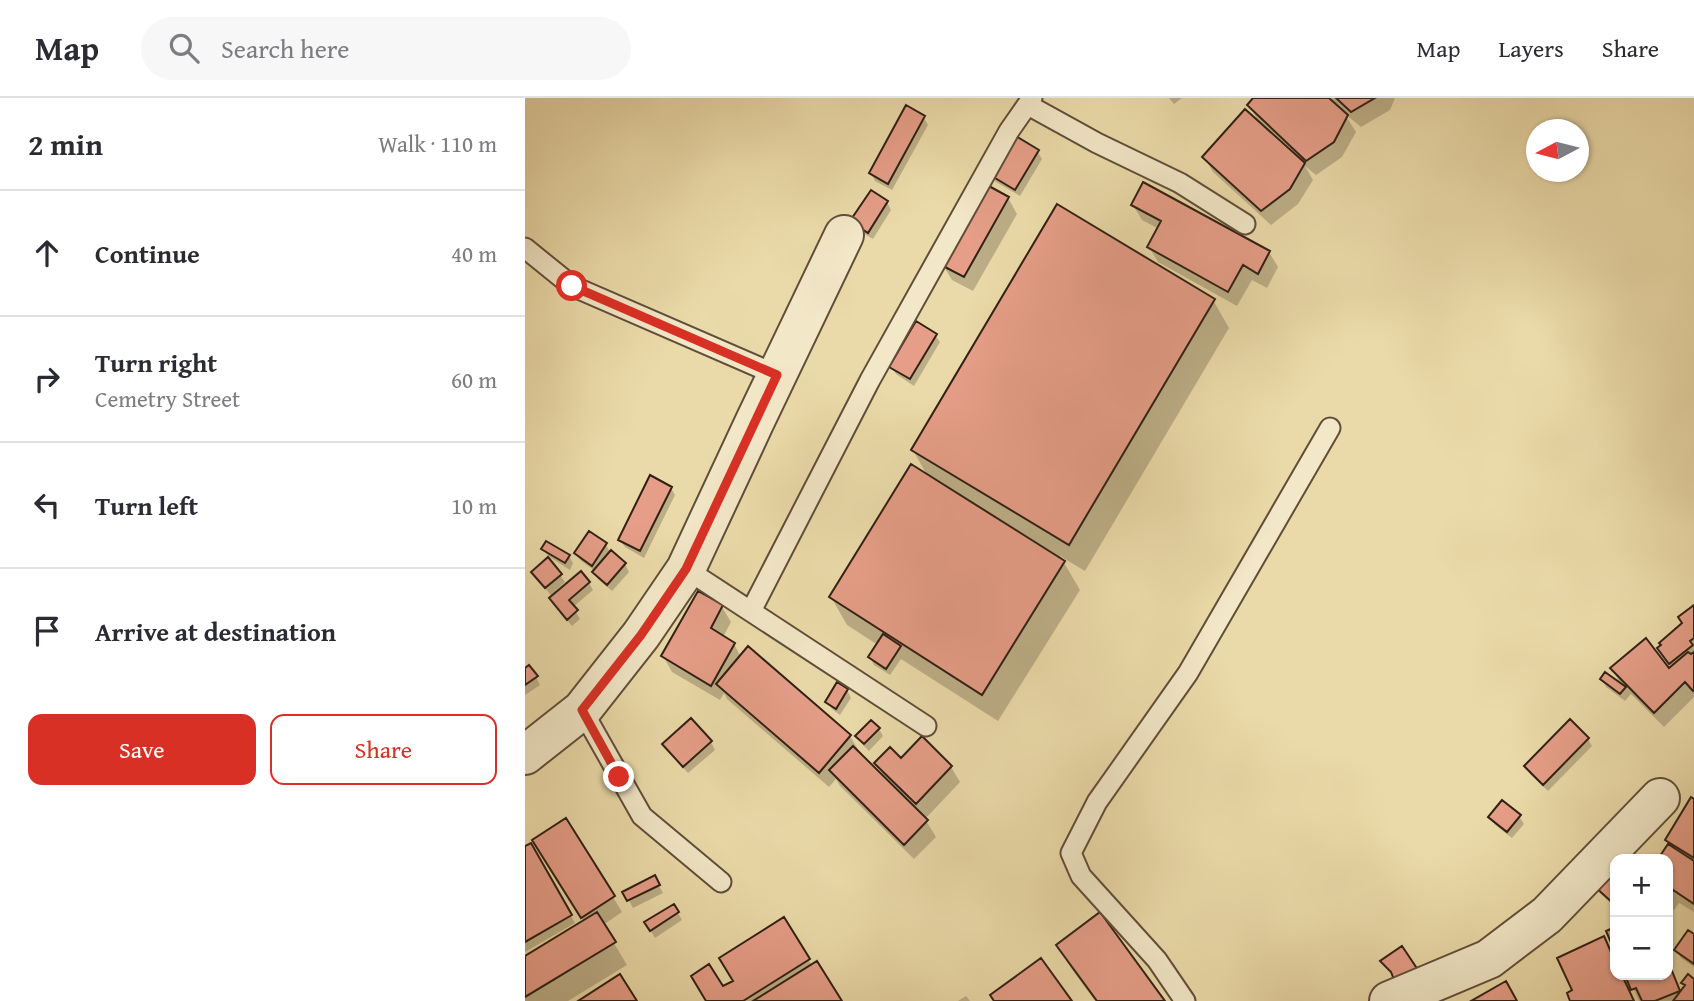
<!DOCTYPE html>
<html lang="en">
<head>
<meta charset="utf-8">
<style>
	body { margin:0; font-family:"Gentium Book Plus",serif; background:#f7f7f7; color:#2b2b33 }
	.controls { position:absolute; right:21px; bottom:21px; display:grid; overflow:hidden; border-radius:14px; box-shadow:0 2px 5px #0004 }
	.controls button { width:63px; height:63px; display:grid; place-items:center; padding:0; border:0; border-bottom:2px solid #e1e1e2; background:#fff; color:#2b2b33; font:35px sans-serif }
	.compass { position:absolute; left:1001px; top:21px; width:63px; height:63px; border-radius:50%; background:#fff; box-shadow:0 2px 5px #0004; rotate:263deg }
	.stop { position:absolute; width:21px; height:21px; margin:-16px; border:5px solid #d93025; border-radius:50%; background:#fff }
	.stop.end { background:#d93025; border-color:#fff; box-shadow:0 2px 7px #0008 }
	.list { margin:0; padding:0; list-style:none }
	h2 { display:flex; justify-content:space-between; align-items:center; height:91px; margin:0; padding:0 28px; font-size:30px }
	h2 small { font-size:23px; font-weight:400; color:#7c7c81 }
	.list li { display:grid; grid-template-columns:46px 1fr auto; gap:21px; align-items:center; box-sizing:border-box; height:126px; padding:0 28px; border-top:2px solid #e1e1e2 }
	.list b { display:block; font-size:26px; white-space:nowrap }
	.list p { margin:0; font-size:23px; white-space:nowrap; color:#7c7c81 }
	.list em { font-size:23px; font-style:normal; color:#7c7c81 }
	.actions { display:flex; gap:14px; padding:21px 28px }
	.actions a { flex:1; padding:16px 0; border:2px solid #d93025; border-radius:14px; text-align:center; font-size:24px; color:#d93025 }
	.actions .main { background:#d93025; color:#fff }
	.icon { flex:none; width:38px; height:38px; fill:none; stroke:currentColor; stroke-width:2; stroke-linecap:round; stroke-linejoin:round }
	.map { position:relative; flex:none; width:1169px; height:903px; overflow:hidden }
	header { display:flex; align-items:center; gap:42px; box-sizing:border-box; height:98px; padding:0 35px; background:#fff; border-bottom:2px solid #e1e1e2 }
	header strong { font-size:33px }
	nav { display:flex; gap:38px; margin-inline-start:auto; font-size:24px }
	.search { width:490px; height:63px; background:#f7f7f7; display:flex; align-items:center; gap:18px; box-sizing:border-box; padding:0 24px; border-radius:38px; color:#7c7c81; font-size:26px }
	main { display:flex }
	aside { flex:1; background:#fff }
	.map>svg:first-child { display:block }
	.shadow { fill:#0003 }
	.building { fill:#e69e88; stroke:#312014; stroke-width:2 }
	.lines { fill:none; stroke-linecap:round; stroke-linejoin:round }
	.lane-casing { stroke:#604e39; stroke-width:23 }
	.street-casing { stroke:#604e39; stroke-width:42 }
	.lane { stroke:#f2e7c7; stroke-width:19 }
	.street { stroke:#f2e7c7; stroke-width:38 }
	.route { stroke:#d93025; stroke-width:9 }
</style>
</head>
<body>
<header>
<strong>Map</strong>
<div class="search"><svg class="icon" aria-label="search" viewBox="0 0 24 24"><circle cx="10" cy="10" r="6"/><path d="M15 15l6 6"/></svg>Search here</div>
<nav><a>Map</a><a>Layers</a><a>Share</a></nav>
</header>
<main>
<aside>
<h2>2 min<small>Walk · 110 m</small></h2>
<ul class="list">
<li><svg class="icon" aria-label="ahead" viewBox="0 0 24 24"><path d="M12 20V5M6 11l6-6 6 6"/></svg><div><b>Continue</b></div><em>40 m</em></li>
<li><svg class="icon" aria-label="right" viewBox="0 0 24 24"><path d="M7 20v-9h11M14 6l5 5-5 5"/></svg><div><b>Turn right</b><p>Cemetry Street</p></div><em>60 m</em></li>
<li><svg class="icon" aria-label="left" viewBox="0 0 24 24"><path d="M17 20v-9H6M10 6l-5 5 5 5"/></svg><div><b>Turn left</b></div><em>10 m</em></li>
<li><svg class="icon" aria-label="arrive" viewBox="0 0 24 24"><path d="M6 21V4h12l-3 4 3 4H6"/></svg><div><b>Arrive at destination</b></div></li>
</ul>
<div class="actions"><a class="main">Save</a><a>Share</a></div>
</aside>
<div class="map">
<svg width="1169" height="903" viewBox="0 0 1169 903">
	<rect width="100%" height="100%" fill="#ebdaa9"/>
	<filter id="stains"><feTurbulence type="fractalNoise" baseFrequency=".00286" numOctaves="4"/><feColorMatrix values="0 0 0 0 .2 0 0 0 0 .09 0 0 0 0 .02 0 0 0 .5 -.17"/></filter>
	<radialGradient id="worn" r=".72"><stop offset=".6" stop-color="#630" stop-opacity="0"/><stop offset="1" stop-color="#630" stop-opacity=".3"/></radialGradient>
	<path class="shadow" d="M644 0H657L649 6Z
		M731 0H870L865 12 836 29 819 15 831 34 817 59 791 77 780 68 788 82 773 106 746 127 688 74 679 59 734 24 724 7Z
		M398 19 403 27 367 92 350 83 346 75Z
		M512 53 517 61 495 98 471 84 467 77Z
		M483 100 492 116 448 193 427 182 418 167Z
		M362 104 366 112 348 141 331 131Z
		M608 107 744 154 753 169 742 190 727 182 712 208 633 164 624 149 634 131 617 122Z
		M688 202 704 230 560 473 535 458 555 492 473 623 376 561 365 577 349 567 345 559 353 547 322 527 306 499 403 379 388 352Z
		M410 237 415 244 389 288 371 276 366 269Z
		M146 390 150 397 119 460 100 449 95 442Z
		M65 435 81 447 85 454 100 466 104 474 87 493 74 482 70 473 55 462 51 455Z
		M18 451 44 458 48 465 45 472 23 458Z
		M8 474 35 477 40 484 30 493 32 495 64 485 68 492 48 509 55 521 47 528 30 508 26 500 27 499Z
		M197 509 206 524 198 539 209 546 216 559 325 638 334 653 332 655 360 681 352 666 376 662 426 669 435 684 400 721 411 739 389 761 315 688 311 681 304 689 202 601 199 595 195 602 147 574 138 558Z
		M1169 509V599L1139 629 1106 596 1100 603 1081 589 1077 581 1097 589 1087 570 1144 572 1147 570 1139 558Z
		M0 572 11 579 15 587 0 597Z
		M322 592 326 600 315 617 307 611 303 604Z
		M354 631 358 638 344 653 337 646 332 638Z
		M1063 641 1067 648 1023 693 1005 676 1001 668Z
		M186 644 190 652 163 675 144 654 139 646Z
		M1169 703V814L1154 805 1149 812 1143 808V761H1135L1145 746 1142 742Z
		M994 718 999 726 987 740 970 727 965 719Z
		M5 747 50 825 0 854V750Z
		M18 758 88 799 97 814 78 827 102 867 43 903H0V860L59 824Z
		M1090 767V809L1076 796 1071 788Z
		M129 779 138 795 108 810 100 795Z
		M149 808 157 822 130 840 121 825Z
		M259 821 287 868 315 903H183L210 883Z
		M1169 838V869L1156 860 1151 852Z
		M1078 840 1090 861V877H1097L1110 903H1047L1049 893Z
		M533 847 637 903H570L546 870Z
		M1143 861 1157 895 1161 890 1158 885 1169 883V903H1114L1102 877H1143Z
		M441 898 445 903H433Z"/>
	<path class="building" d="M728 0H804L823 17 809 44 781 63 722 7Z
		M811 0H850L826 14Z
		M381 7 400 18 363 86 344 75Z
		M720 11 780 65 765 91 736 113 677 59Z
		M489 37 514 52 490 92 465 77Z
		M618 84 745 153 733 176 718 167 703 194 622 149 636 123 606 107Z
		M462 87 484 99 439 179 416 167Z
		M346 92 363 103 343 135 325 123Z
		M532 106 690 201 544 447 386 352Z
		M391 223 412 236 385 281 364 269Z
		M386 366 540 463 457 597 304 499Z
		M125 377 147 389 115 453 93 442Z
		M64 433 82 445 67 468 49 455Z
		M21 443 45 457 40 465 16 451Z
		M86 452 101 465 82 487 67 474Z
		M23 459 37 476 20 490 6 474Z
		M56 473 65 484 44 502 53 512 42 522 24 500Z
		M173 493 198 507 186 530 210 545 186 588 136 558Z
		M1169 507V540L1165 543 1168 547 1144 566 1132 550 1136 547 1134 545 1157 525 1153 519Z
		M358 536 376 548 361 571 343 559Z
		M1121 540 1144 570 1163 554 1166 556 1169 554V592L1168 593 1160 584 1129 615 1085 570Z
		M223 548 326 637 294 675 191 586Z
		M4 567 13 578 0 587V570Z
		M1080 574 1101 589 1095 596 1075 581Z
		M312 584 323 591 311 611 300 604Z
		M166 620 187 643 158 669 137 646Z
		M1045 621 1064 640 1018 687 999 668Z
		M346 622 355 630 339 646 330 638Z
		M397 638 427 668 391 706 349 665 365 649 376 660Z
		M328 648 403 722 379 747 304 672Z
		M1166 699 1169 701V760L1140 742Z
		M977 702 996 717 982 734 963 719Z
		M41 720 90 798 56 820 7 742Z
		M6 745 47 817 0 844V748Z
		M1143 746 1169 763V806L1145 790 1143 794V761H1133Z
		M1090 764V807L1069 788Z
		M130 777 135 787 102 803 97 794Z
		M149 806 154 814 125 833 119 824Z
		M72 814 91 844 0 899V858Z
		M575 814 640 903H572L531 847Z
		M259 819 285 861 218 903H181L166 878 184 866 198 888 208 883 194 860Z
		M1090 829V854L1081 833Z
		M1163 832 1169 836V866L1149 852Z
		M1079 838 1090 863V877H1097L1109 903H1045L1042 895 1047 892 1032 860Z
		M877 848 895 875 872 889 866 874 855 863Z
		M516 860 547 903H469L465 897Z
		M292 863 317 903H228Z
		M1143 863 1155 893 1130 903H1117L1111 890 1106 892 1100 877H1143Z
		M95 876 112 903H53Z
		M1163 876 1169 881V903H1148L1160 887 1156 885Z
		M981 883 992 903H946Z"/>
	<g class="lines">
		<g class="lane-casing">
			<path id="lane" d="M503 7 572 45 655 85 720 126
				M0 150 47 188 252 277
				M161 471 401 628
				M226 513 345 282 484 33 507 0
				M57 612 117 718 196 784
				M660 903 632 862 556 778 546 755 572 704 663 575 805 330"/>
		</g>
		<g class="street-casing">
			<path id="street" d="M0 657 57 612 116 537 161 471 230 323 319 137
				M864 903 964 861 1022 817 1135 700"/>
		</g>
		<use href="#lane" class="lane"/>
		<use href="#street" class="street"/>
	</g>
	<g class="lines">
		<path class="route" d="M47 188 252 277 161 471 116 537 57 612 94 679"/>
	</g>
	<rect width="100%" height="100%" filter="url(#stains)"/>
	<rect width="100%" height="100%" fill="url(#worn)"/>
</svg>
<div class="controls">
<button>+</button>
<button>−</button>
</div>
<svg class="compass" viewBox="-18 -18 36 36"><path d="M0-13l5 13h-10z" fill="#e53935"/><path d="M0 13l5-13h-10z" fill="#7c7c81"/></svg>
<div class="stop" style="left:47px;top:188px"></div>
<div class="stop end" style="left:94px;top:679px"></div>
</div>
</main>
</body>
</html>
